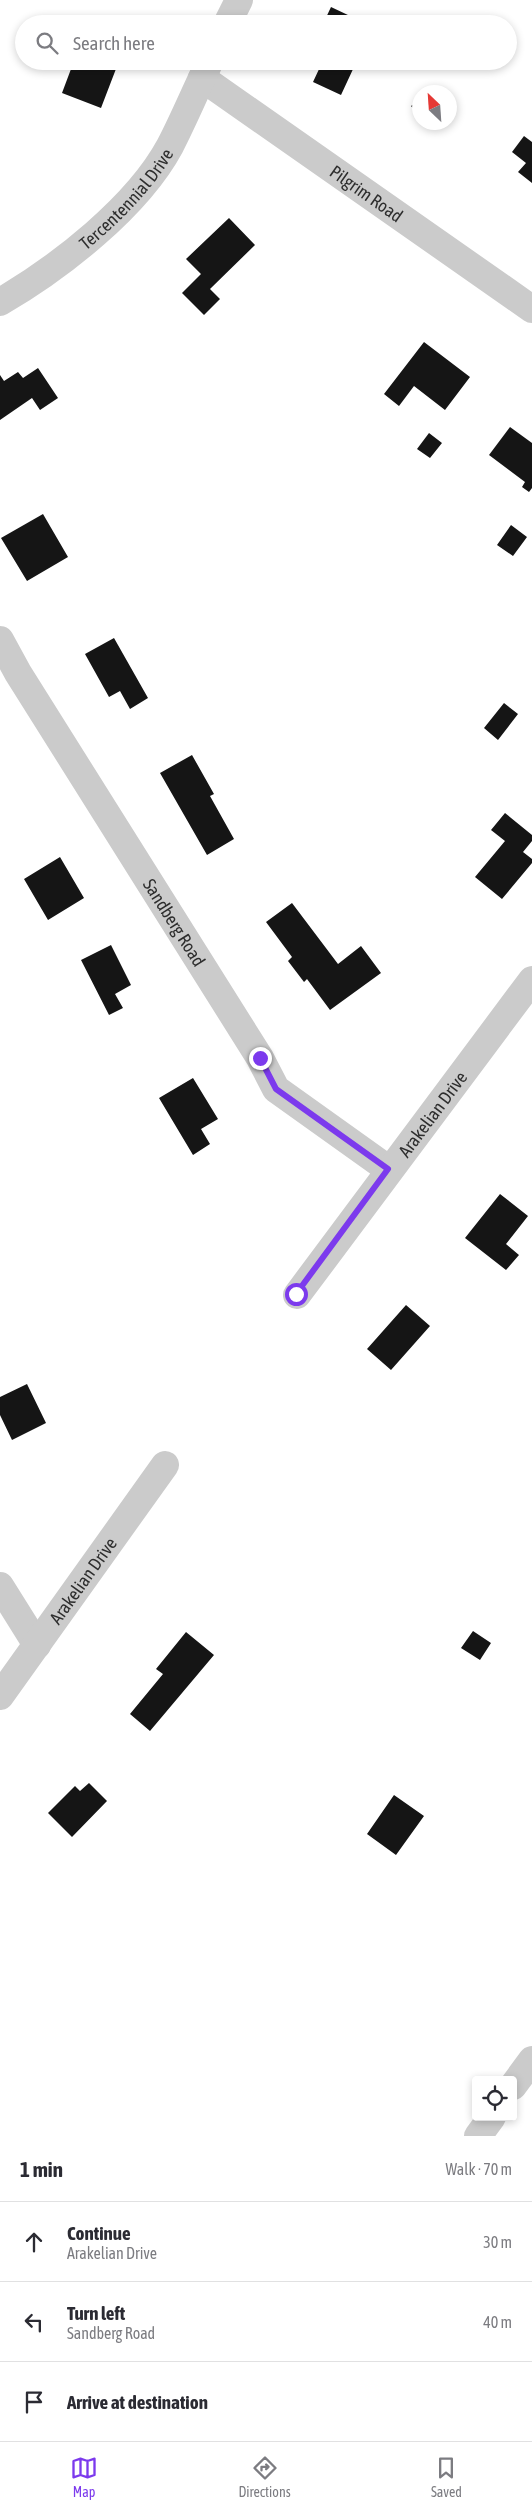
<!DOCTYPE html>
<html lang="en">
<head>
<meta charset="utf-8">
<style>
	body { margin:0; font-family:"Asap Condensed",sans-serif; background:#f2f2f3; color:#2b2b33 }
	.controls { position:absolute; right:15px; bottom:15px; display:grid; overflow:hidden; border-radius:5px; box-shadow:0 2px 8px #0003 }
	.controls button { width:45px; height:45px; display:grid; place-items:center; padding:0; border:0; border-bottom:1px solid #e1e1e2; background:#fff; color:#2b2b33; font:25px sans-serif }
	.compass { position:absolute; left:412px; top:85px; width:45px; height:45px; border-radius:50%; background:#fff; box-shadow:0 2px 8px #0003; rotate:335deg }
	.stop { position:absolute; width:15px; height:15px; margin:-11px; border:4px solid #7c3aed; border-radius:50%; background:#fff }
	.stop.end { background:#7c3aed; border-color:#fff; box-shadow:0 1px 5px #0008 }
	.list { margin:0; padding:0; list-style:none }
	h2 { display:flex; justify-content:space-between; align-items:center; height:65px; margin:0; padding:0 20px; font-size:21px }
	h2 small { font-size:16px; font-weight:400; color:#7c7c81 }
	.list li { display:grid; grid-template-columns:32px 1fr auto; gap:15px; align-items:center; box-sizing:border-box; height:80px; padding:0 20px; border-top:1px solid #e1e1e2 }
	.list b { display:block; font-size:19px; white-space:nowrap }
	.list p { margin:0; font-size:16px; white-space:nowrap; color:#7c7c81 }
	.list em { font-size:16px; font-style:normal; color:#7c7c81 }
	.icon { flex:none; width:28px; height:28px; fill:none; stroke:currentColor; stroke-width:2; stroke-linecap:round; stroke-linejoin:round }
	.map { position:relative; flex:none; width:532px; height:2136px; overflow:hidden }
	.search { position:absolute; background:#fff; box-shadow:0 2px 8px #0003; left:15px; right:15px; top:15px; height:55px; display:flex; align-items:center; gap:12px; box-sizing:border-box; padding:0 18px; border-radius:28px; color:#7c7c81; font-size:19px }
	.sheet { height:305px; background:#fff }
	nav { display:flex; justify-content:space-around; align-items:center; box-sizing:border-box; height:70px; border-top:1px solid #e1e1e2; background:#fff; font-size:14px; color:#7c7c81 }
	nav a { display:grid; justify-items:center; gap:2px }
	nav .on { color:#7c3aed }
	.map>svg:first-child { display:block }
	.building { fill:#151515 }
	.lines { fill:none; stroke-linecap:round; stroke-linejoin:round }
	.minor { stroke:#cbcbcb; stroke-width:28 }
	.route { stroke:#7c3aed; stroke-width:6 }
	.labels { text-anchor:middle; dominant-baseline:central; stroke-width:5; stroke-linejoin:round; paint-order:stroke }
	.street-label { font-size:18px; fill:#2e2e2e; stroke:#fff }
</style>
</head>
<body>
<div class="map">
<svg width="532" height="2136" viewBox="0 0 532 2136">
	<rect width="100%" height="100%" fill="#fff"/>
	<path class="building" d="M331 7 367 24H323Z
		M74 61H119L101 108 62 93Z
		M309 61H347L346 63 354 67 341 95 313 82 320 67Z
		M420 100V116L411 106Z
		M524 136 532 142V183L518 172 526 163 512 152Z
		M229 218 255 245 210 289 220 299 204 315 182 293 201 274 186 259Z
		M424 342 470 377 445 410 414 386 399 406 384 394Z
		M38 368 58 398 40 410 32 398 0 420V375L4 381 18 372 23 378Z
		M510 427 532 443V488L529 492 522 487 525 482 489 455Z
		M429 433 442 443 430 458 417 449Z
		M43 514 68 557 27 581 1 538Z
		M511 525 527 537 513 556 497 545Z
		M114 638 148 698 130 709 120 691 109 697 85 654Z
		M504 703 518 714 498 740 484 728Z
		M192 755 214 794 210 796 234 839 207 855 160 773Z
		M505 813 532 835V841L523 852 532 859V863L502 899 475 877 505 841 491 830Z
		M60 857 84 898 48 920 24 879Z
		M292 903 338 964 361 946 381 973 330 1010 307 979 304 982 288 961 292 957 266 922Z
		M111 945 131 985 115 994 123 1008 109 1015 81 960Z
		M193 1078 218 1119 201 1129 210 1144 193 1155 159 1098Z
		M500 1194 528 1216 506 1244 519 1255 506 1270 465 1238Z
		M406 1305 430 1326 391 1370 367 1349Z
		M27 1384 46 1423 12 1440 0 1415V1397Z
		M473 1631 491 1643 480 1660 461 1648Z
		M186 1632 214 1655 150 1731 130 1714 163 1674 156 1669Z
		M89 1783 107 1801 72 1837 48 1813 75 1786 80 1791Z
		M394 1795 424 1816 396 1855 367 1834Z"/>
	<g class="lines">
		<g class="minor">
			<path d="M227 24 239 0"/>
			<path id="s1" d="M202 78 532 309"/>
			<path id="s2" d="M0 302C60 267 137 207 170 146 184 119 196 90 209 63"/>
			<path id="s3" d="M0 640 18 673 260 1058 276 1089 388 1169"/>
			<path id="s4" d="M297 1295 532 980"/>
			<path d="M0 1586 37 1645"/>
			<path id="s5" d="M0 1696 165 1465"/>
			<path d="M513 2086 532 2060"/>
			<path d="M478 2136 492 2117"/>
		</g>
	</g>
	<g class="lines">
		<path class="route" d="M260 1058 276 1089 388 1169 296 1294"/>
	</g>
	<g class="labels">
		<g class="street-label">
			<text stroke="none"><textPath href="#s1" startOffset="201">Pilgrim Road</textPath></text>
			<text stroke="none"><textPath href="#s2" startOffset="164">Tercentennial Drive</textPath></text>
			<text stroke="none"><textPath href="#s3" startOffset="332">Sandberg Road</textPath></text>
			<text stroke="none"><textPath href="#s4" startOffset="226">Arakelian Drive</textPath></text>
			<text stroke="none"><textPath href="#s5" startOffset="142">Arakelian Drive</textPath></text>
		</g>
	</g>
</svg>
<div class="controls">
<button><svg class="icon" aria-label="locate" viewBox="0 0 24 24"><circle cx="12" cy="12" r="6"/><path d="M12 2v4M12 18v4M2 12h4M18 12h4"/></svg></button>
</div>
<svg class="compass" viewBox="-18 -18 36 36"><path d="M0-13l5 13h-10z" fill="#e53935"/><path d="M0 13l5-13h-10z" fill="#7c7c81"/></svg>
<div class="stop" style="left:296px;top:1294px"></div>
<div class="stop end" style="left:260px;top:1058px"></div>
<div class="search"><svg class="icon" aria-label="search" viewBox="0 0 24 24"><circle cx="10" cy="10" r="6"/><path d="M15 15l6 6"/></svg>Search here</div>
</div>
<section class="sheet">
<h2>1 min<small>Walk · 70 m</small></h2>
<ul class="list">
<li><svg class="icon" aria-label="ahead" viewBox="0 0 24 24"><path d="M12 20V5M6 11l6-6 6 6"/></svg><div><b>Continue</b><p>Arakelian Drive</p></div><em>30 m</em></li>
<li><svg class="icon" aria-label="left" viewBox="0 0 24 24"><path d="M17 20v-9H6M10 6l-5 5 5 5"/></svg><div><b>Turn left</b><p>Sandberg Road</p></div><em>40 m</em></li>
<li><svg class="icon" aria-label="arrive" viewBox="0 0 24 24"><path d="M6 21V4h12l-3 4 3 4H6"/></svg><div><b>Arrive at destination</b></div></li>
</ul>
</section>
<nav>
<a class="on"><svg class="icon" aria-label="map" viewBox="0 0 24 24"><path d="M3 6l6-2 6 2 6-2v14l-6 2-6-2-6 2zM9 4v14M15 6v14"/></svg>Map</a>
<a><svg class="icon" aria-label="directions" viewBox="0 0 24 24"><path d="M12 3l9 9-9 9-9-9zM9 14v-3h6M13 9l2 2-2 2"/></svg>Directions</a>
<a><svg class="icon" aria-label="saved" viewBox="0 0 24 24"><path d="M7 4h10v16l-5-4-5 4z"/></svg>Saved</a>
</nav>
</body>
</html>
